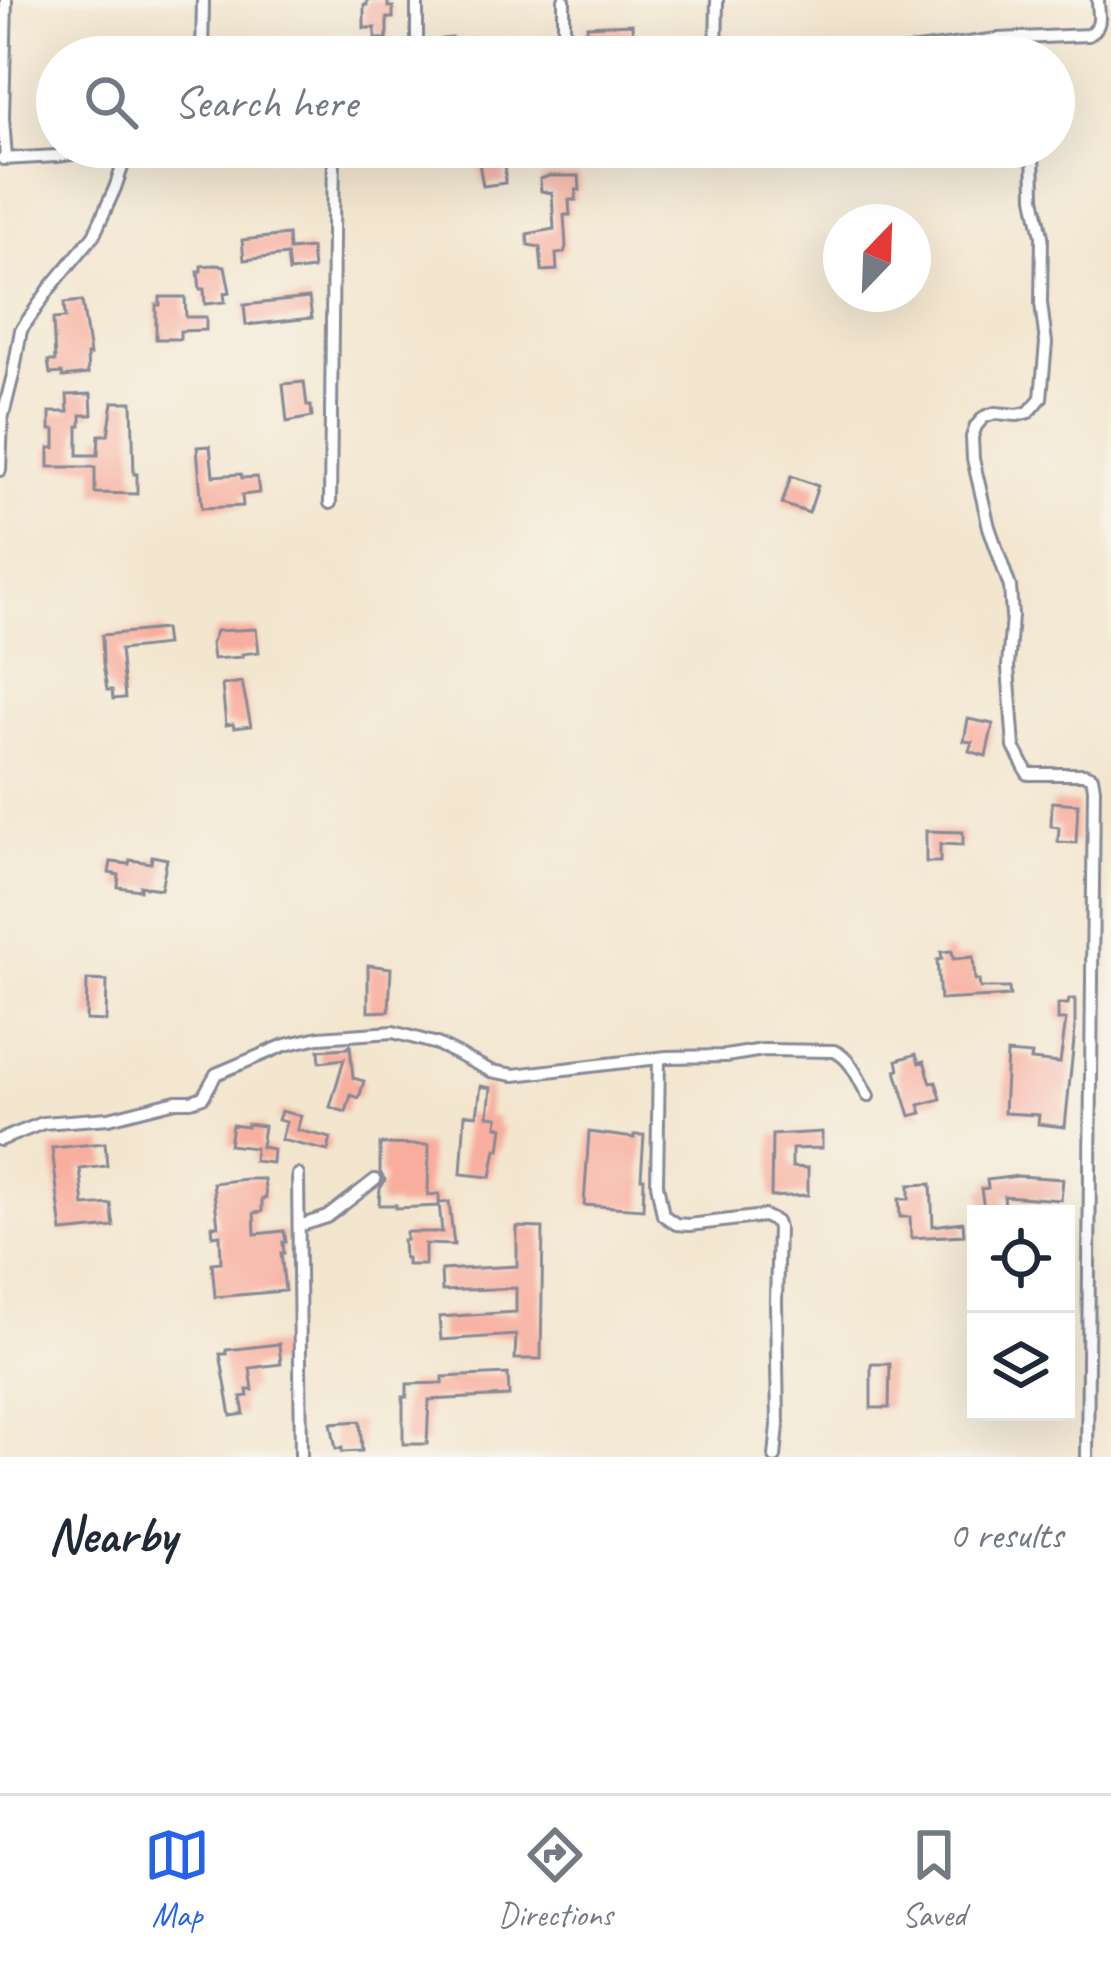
<!DOCTYPE html>
<html lang="en">
<head>
<meta charset="utf-8">
<style>
	body { margin:0; font-family:Caveat,sans-serif; background:#f6f6f7; color:#1f2937 }
	.controls { position:absolute; right:36px; bottom:36px; display:grid; overflow:hidden; border-radius:0px; box-shadow:0 12px 48px #0002 }
	.controls button { width:108px; height:108px; display:grid; place-items:center; padding:0; border:0; border-bottom:3px solid #e0e1e3; background:#fff; color:#1f2937; font:60px sans-serif }
	.compass { position:absolute; left:823px; top:204px; width:108px; height:108px; border-radius:50%; background:#fff; box-shadow:0 12px 48px #0002; rotate:23deg }
	.list { margin:0; padding:0; list-style:none }
	h2 { display:flex; justify-content:space-between; align-items:center; height:156px; margin:0; padding:0 48px; font-size:51px }
	h2 small { font-size:39px; font-weight:400; color:#747a83 }
	.icon { flex:none; width:66px; height:66px; fill:none; stroke:currentColor; stroke-width:2; stroke-linecap:round; stroke-linejoin:round }
	.map { position:relative; flex:none; width:1111px; height:1457px; overflow:hidden }
	.search { position:absolute; background:#fff; box-shadow:0 12px 48px #0002; left:36px; right:36px; top:36px; height:132px; display:flex; align-items:center; gap:30px; box-sizing:border-box; padding:0 42px; border-radius:66px; color:#747a83; font-size:45px }
	.sheet { height:336px; background:#fff }
	nav { display:flex; justify-content:space-around; align-items:center; box-sizing:border-box; height:168px; border-top:3px solid #e0e1e3; background:#fff; font-size:33px; color:#747a83 }
	nav a { display:grid; justify-items:center; gap:6px }
	nav .on { color:#2563eb }
	.map>svg:first-child { display:block }
	.building { fill:#f8ae9f }
	.lines { fill:none; stroke-linecap:round; stroke-linejoin:round }
	.street-casing { stroke:#878a96; stroke-width:16 }
	.street { stroke:#fff; stroke-width:10 }
</style>
</head>
<body>
<div class="map">
<svg width="1111" height="1457" viewBox="0 0 1111 1457">
	<rect width="100%" height="100%" fill="#f7f3e8"/>
	<filter id="ink" filterUnits="userSpaceOnUse"><feTurbulence type="fractalNoise" baseFrequency=".00833" numOctaves="2"/><feDisplacementMap in="SourceGraphic" scale="24" xChannelSelector="R" yChannelSelector="G"/><feConvolveMatrix kernelMatrix="1 2 1 2 8 2 1 2 1" color-interpolation-filters="sRGB"/></filter>
	<filter id="wash" filterUnits="userSpaceOnUse"><feTurbulence type="fractalNoise" baseFrequency=".004" numOctaves="4" result="noise"/><feDisplacementMap in="SourceGraphic" scale="48" xChannelSelector="R" yChannelSelector="G"/><feGaussianBlur stdDeviation="2.7" result="paint"/><feColorMatrix in="noise" values="0 0 0 0 0 0 0 0 0 0 0 0 0 0 0 0 0 1.4 0 .05"/><feComposite in="paint" operator="in"/></filter>
	<g filter="url(#wash)">
		<rect width="100%" height="100%" fill="#f3e6cf"/>
		<g id="blocks">
			<path class="building" d="M367 0H388V7H393V18H387V39H375V28H364V5H367Z
				M632 24 633 43 588 45 587 26Z
				M452 38V42L484 40 485 57H439L438 43H442V39Z
				M505 150V183L483 186 478 157Z
				M549 176H579L580 190H576V200H569L570 215H564L566 247 564 253 556 254 557 270 542 271 540 247 528 245 527 234 554 229 552 193 541 191 540 179Z
				M288 235 289 250 311 248 313 269 289 272 287 255 244 260 242 240Z
				M215 265 225 266 230 292 224 293 225 302 205 304 204 289H200L198 271H201V266Z
				M160 297H185L186 317H206V330L180 331V339H156V305H160Z
				M309 298 312 318 246 325 244 305Z
				M82 301 90 355H87L88 374 63 377 62 373 50 374 48 361H55L53 319 65 318 64 303Z
				M304 382 307 406H311L312 417 287 422 283 384Z
				M91 394 92 415H81V426H78V455H98L99 435H108L113 402H132L134 474H137V494L95 493V467H49V448H55V430H50V412H68L67 395Z
				M210 446 213 476 241 474 242 478 257 477 259 493 242 495 243 506 202 508 197 447Z
				M791 476 818 486 809 513 782 504Z
				M164 629 166 645 120 650 125 698 113 699 112 690H107L103 664 102 635Z
				M256 629 259 652 242 654V657L213 659 211 644 216 631Z
				M242 682 251 726 234 728 233 724 226 725 222 685Z
				M968 719 993 724 986 756 969 751 972 742 964 741Z
				M1052 802 1078 804 1076 843 1058 842 1059 827 1051 826Z
				M926 831 963 832V845L940 844V862H926Z
				M152 856 167 859 161 889 140 886V890L118 887 119 875 109 873 111 862 129 864 130 860 151 863Z
				M952 951 953 959 973 957 975 980H979L980 988H1009L1010 996 940 1000 937 960 942 959 941 952Z
				M368 965 391 968 389 1011 368 1012Z
				M87 980 107 981 106 1021 86 1020Z
				M1069 999H1075V1030L1065 1127 1038 1124 1039 1115 1004 1113 1007 1053 1032 1055 1031 1060 1060 1063 1066 1020H1058V1004H1068Z
				M350 1045 353 1078 364 1081 359 1098 351 1095 346 1112 330 1107 344 1059 320 1062 319 1050 348 1048Z
				M916 1054 919 1063 924 1061 931 1083 936 1082 941 1099 919 1105 922 1113 910 1116 896 1071 899 1070 897 1060Z
				M481 1086 491 1088 488 1116 498 1117 497 1126 503 1127 500 1150 496 1149 491 1177 461 1174 465 1114 477 1115Z
				M281 1111 301 1116 297 1130 331 1138 328 1151 281 1140 286 1122 278 1120Z
				M247 1124 264 1126 261 1147 273 1149 272 1163 254 1161 255 1148 229 1145 232 1125 247 1127Z
				M589 1132 634 1138V1135H644L641 1178H644L643 1209 584 1205Z
				M822 1132V1148L792 1149V1167L808 1168V1195L771 1197 772 1135Z
				M105 1143 107 1166 80 1169 84 1206 111 1204 114 1227 62 1232 52 1148Z
				M380 1144 429 1145 428 1195 439 1194V1206L396 1208V1205H379L380 1189 385 1180 380 1172Z
				M1018 1176 1063 1179 1061 1200 1004 1196 1005 1206 984 1208 981 1189 988 1188 987 1180Z
				M246 1179H264L266 1198 262 1199V1212L254 1213 255 1234 284 1231 286 1242H283L284 1253H281L285 1291 215 1297 212 1263 221 1262 220 1235 213 1236 212 1226H218L213 1183Z
				M931 1184 933 1226 963 1222 964 1235 911 1238 910 1217H900L899 1199H909V1185Z
				M449 1202 454 1245 425 1244V1265H407V1258H404L403 1240H406V1232H442L439 1203Z
				M517 1227 543 1228 541 1359H515L516 1335 441 1340 439 1317 516 1312V1288L442 1291 441 1270 517 1266Z
				M279 1344 281 1364 250 1368 253 1390H247L248 1396 241 1397 244 1414 231 1416 220 1354H226V1350Z
				M871 1364H890L889 1408H871Z
				M508 1374 509 1396 429 1400 427 1444H403V1397H407V1384L443 1383V1377Z
				M360 1421 362 1451 342 1452V1448L336 1449 331 1423Z"/>
		</g>
	</g>
	<g filter="url(#ink)">
		<use href="#blocks" fill-opacity="0" stroke="#878a96" stroke-width="3"/>
		<g class="lines">
			<g class="street-casing">
				<path id="street" d="M6 0 3 117 6 159
					M417 0V57
					M202 57 203 0
					M564 57V0
					M716 57 717 0
					M866 57 998 39 1088 35C1104 26 1098 16 1098 0
					M1033 147 1034 197 1042 236 1041 303 1046 343 1041 398 1029 412 1018 415 995 413 984 417 976 426 972 437 973 459 989 527 1010 587 1012 616 1008 667 1014 747 1028 774H1084L1092 777 1094 788 1087 1457
					M3 159 57 156 121 147
					M0 470 2 419 13 375 21 330 50 288 94 235 115 188 129 147
					M330 503 334 147
					M659 1058 657 1184 663 1215 676 1224 689 1225 764 1216 776 1222 778 1228 776 1302 778 1425 775 1457
					M0 1140 43 1123 109 1118 176 1101H191L203 1097 216 1074 285 1045 319 1037 393 1032 437 1044 491 1071 514 1075 667 1057 726 1056 763 1050 834 1051C851 1058 859 1080 868 1096
					M298 1175 301 1457
					M299 1226 327 1217 375 1180"/>
			</g>
			<use href="#street" class="street"/>
		</g>
	</g>
</svg>
<div class="controls">
<button><svg class="icon" aria-label="locate" viewBox="0 0 24 24"><circle cx="12" cy="12" r="6"/><path d="M12 2v4M12 18v4M2 12h4M18 12h4"/></svg></button>
<button><svg class="icon" aria-label="layers" viewBox="0 0 24 24"><path d="M12 4l9 5-9 5-9-5zM3 14l9 5 9-5"/></svg></button>
</div>
<svg class="compass" viewBox="-18 -18 36 36"><path d="M0-13l5 13h-10z" fill="#e53935"/><path d="M0 13l5-13h-10z" fill="#747a83"/></svg>
<div class="search"><svg class="icon" aria-label="search" viewBox="0 0 24 24"><circle cx="10" cy="10" r="6"/><path d="M15 15l6 6"/></svg>Search here</div>
</div>
<section class="sheet">
<h2>Nearby<small>0 results</small></h2>
<ul class="list">
</ul>
</section>
<nav>
<a class="on"><svg class="icon" aria-label="map" viewBox="0 0 24 24"><path d="M3 6l6-2 6 2 6-2v14l-6 2-6-2-6 2zM9 4v14M15 6v14"/></svg>Map</a>
<a><svg class="icon" aria-label="directions" viewBox="0 0 24 24"><path d="M12 3l9 9-9 9-9-9zM9 14v-3h6M13 9l2 2-2 2"/></svg>Directions</a>
<a><svg class="icon" aria-label="saved" viewBox="0 0 24 24"><path d="M7 4h10v16l-5-4-5 4z"/></svg>Saved</a>
</nav>
</body>
</html>
